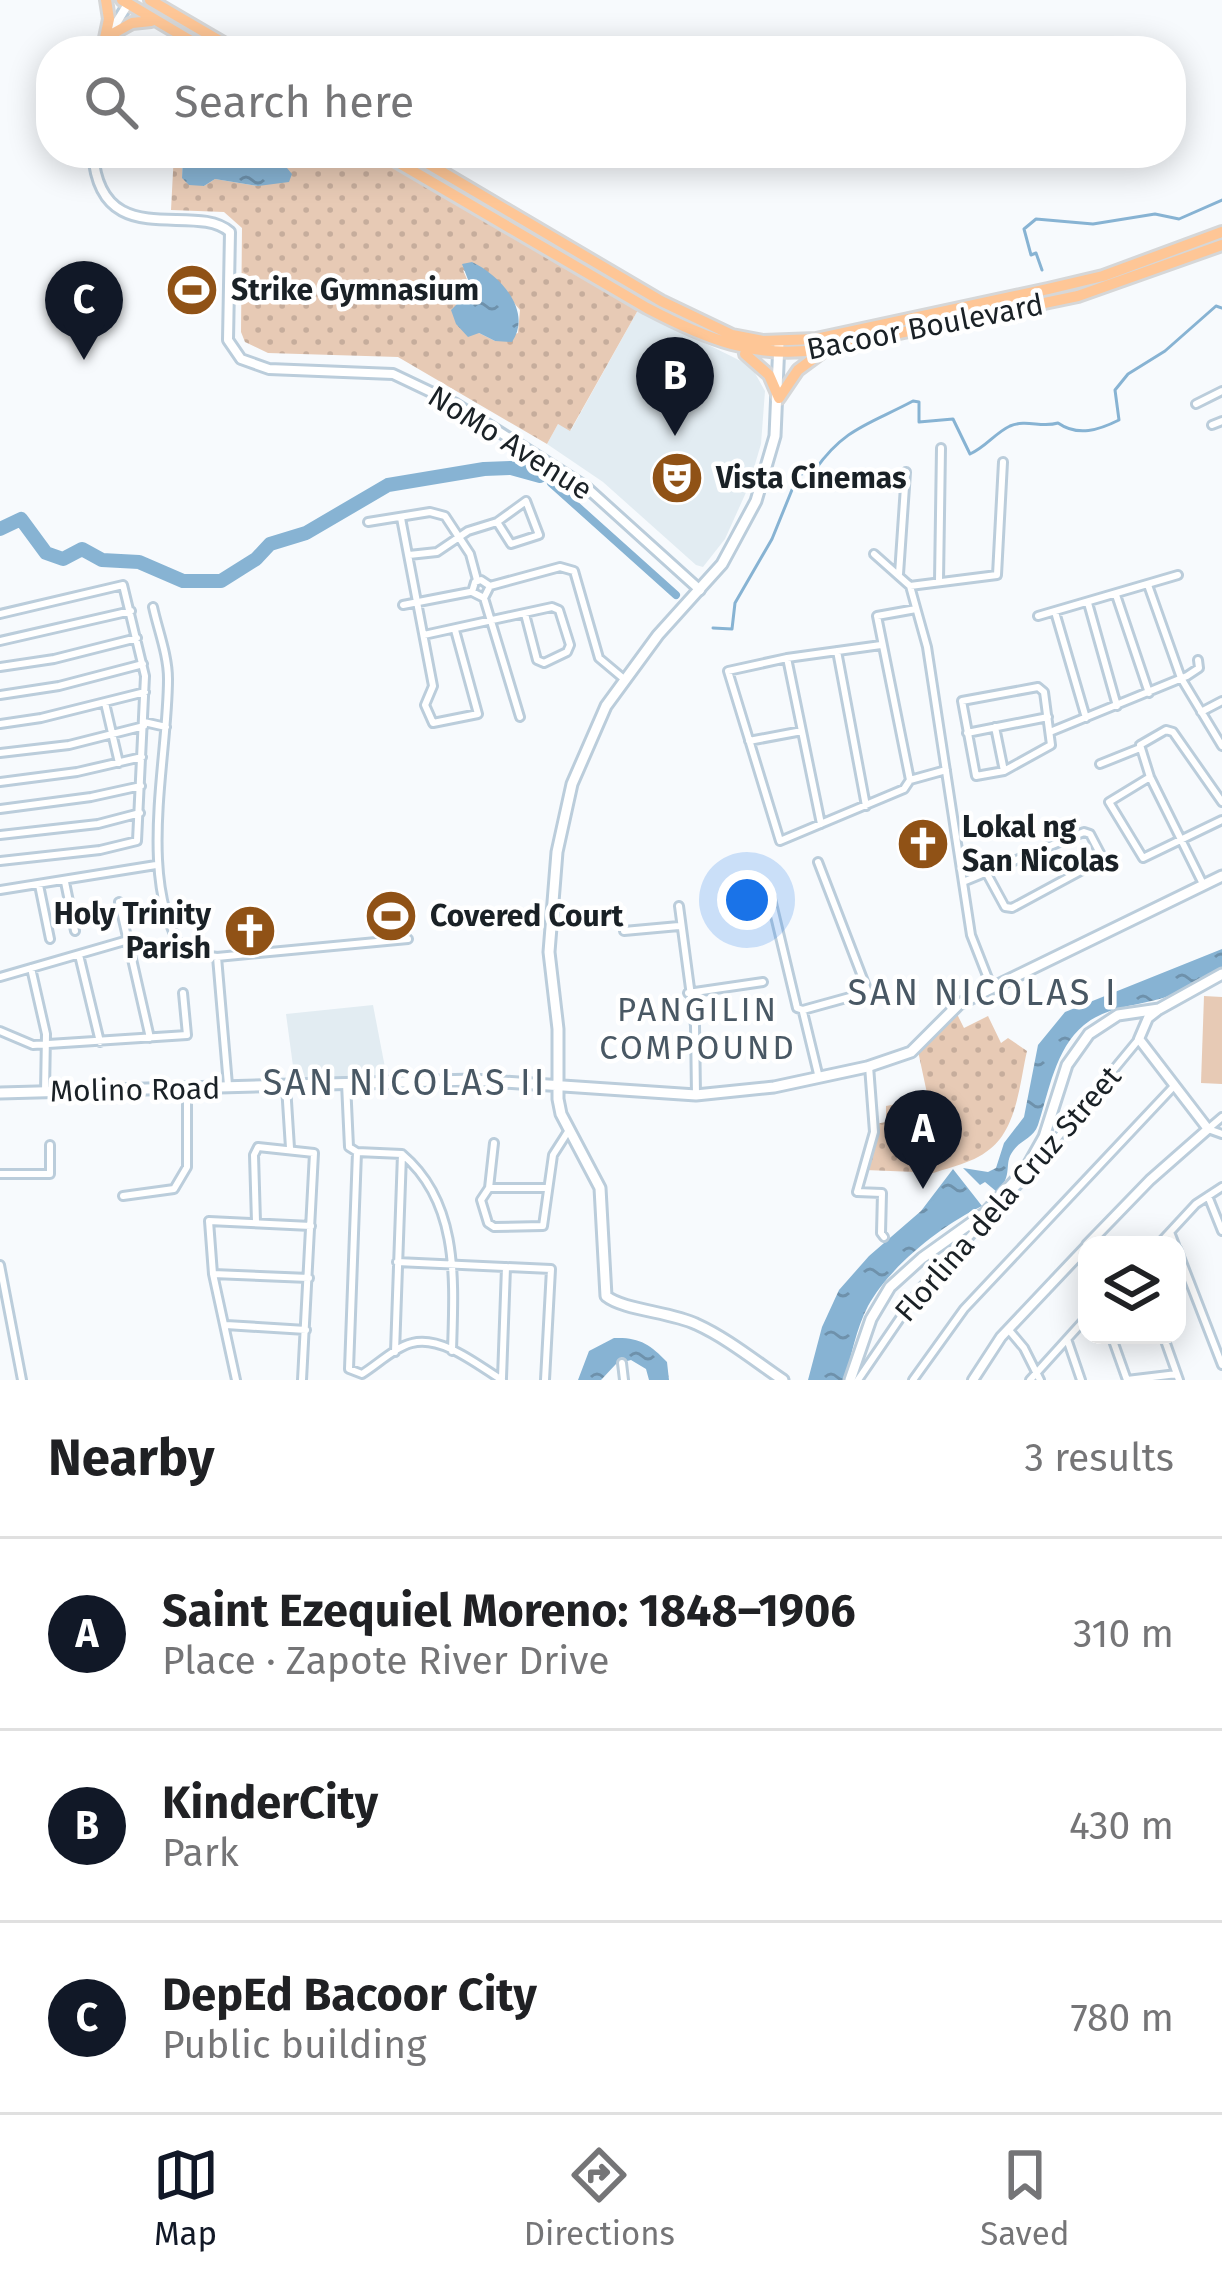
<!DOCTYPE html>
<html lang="en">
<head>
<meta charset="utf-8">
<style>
	body { margin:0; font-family:"Fira Sans",sans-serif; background:#f6f6f6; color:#202124 }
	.controls { position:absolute; right:36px; bottom:36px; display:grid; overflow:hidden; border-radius:24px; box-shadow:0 6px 30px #0003 }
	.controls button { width:108px; height:108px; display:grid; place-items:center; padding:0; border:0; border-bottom:3px solid #e0e0e0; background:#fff; color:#202124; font:60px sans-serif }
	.you { position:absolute; left:747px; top:900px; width:42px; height:42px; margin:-30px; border:9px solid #fff; border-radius:50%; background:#1a73e8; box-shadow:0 0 0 18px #1a73e833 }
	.badge { display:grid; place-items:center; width:78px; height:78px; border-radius:50%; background:#111827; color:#fff; font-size:39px; font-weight:700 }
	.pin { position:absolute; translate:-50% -99px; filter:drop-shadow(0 3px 6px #0008) }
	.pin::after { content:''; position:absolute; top:63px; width:42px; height:36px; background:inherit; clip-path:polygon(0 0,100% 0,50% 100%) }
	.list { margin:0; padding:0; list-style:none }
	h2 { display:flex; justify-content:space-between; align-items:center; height:156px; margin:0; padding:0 48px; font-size:51px }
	h2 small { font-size:39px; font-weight:400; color:#757577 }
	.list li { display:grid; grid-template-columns:78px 1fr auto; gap:36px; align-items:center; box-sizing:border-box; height:192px; padding:0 48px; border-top:3px solid #e0e0e0 }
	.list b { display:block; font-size:45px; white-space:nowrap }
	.list p { margin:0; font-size:39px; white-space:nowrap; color:#757577 }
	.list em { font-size:39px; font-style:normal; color:#757577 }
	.icon { flex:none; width:66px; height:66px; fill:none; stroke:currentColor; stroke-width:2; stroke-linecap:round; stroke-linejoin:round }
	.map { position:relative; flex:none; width:1222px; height:1380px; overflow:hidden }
	.search { position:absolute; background:#fff; box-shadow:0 6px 30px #0003; left:36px; right:36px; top:36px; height:132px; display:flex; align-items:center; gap:30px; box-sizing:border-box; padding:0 42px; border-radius:48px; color:#757577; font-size:45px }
	.sheet { height:732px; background:#fff }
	nav { display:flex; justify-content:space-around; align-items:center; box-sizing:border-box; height:168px; border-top:3px solid #e0e0e0; background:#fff; font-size:33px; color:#757577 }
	nav a { display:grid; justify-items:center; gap:6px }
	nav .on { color:#111827 }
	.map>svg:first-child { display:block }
	.built { fill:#e2ecf2 }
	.grass { fill:url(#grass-dots); fill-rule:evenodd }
	.green { fill:#e7cab5 }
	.water { fill:url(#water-ripples) }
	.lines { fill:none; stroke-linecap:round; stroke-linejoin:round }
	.stream { stroke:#87b3d3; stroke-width:3 }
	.canal { stroke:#87b3d3; stroke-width:8 }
	.river { stroke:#87b3d3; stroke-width:14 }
	.minor-casing { stroke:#bbcddb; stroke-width:12 }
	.tertiary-casing { stroke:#bbcddb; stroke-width:14 }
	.secondary-casing { stroke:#bbcddb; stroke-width:15 }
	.primary-casing { stroke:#d6d7d8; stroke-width:16 }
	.minor { stroke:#fff; stroke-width:6 }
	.tertiary { stroke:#fff; stroke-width:8 }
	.secondary { stroke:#fff; stroke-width:9 }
	.primary { stroke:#fec696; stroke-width:10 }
	.labels { text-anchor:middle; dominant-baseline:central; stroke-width:9; stroke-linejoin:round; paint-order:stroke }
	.poi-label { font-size:30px; font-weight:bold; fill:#1a2126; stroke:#fff; text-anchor:start }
	.street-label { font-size:30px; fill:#1a2126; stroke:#fff }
	.neighbourhood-label { font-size:33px; letter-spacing:3px; fill:#495864; stroke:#fff }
	.quarter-label { font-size:36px; letter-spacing:3px; fill:#495864; stroke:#fff }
</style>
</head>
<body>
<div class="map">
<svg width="1222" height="1380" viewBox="0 0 1222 1380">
	<defs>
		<pattern id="grass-dots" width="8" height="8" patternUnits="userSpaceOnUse" patternTransform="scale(3)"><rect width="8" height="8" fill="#e7cab5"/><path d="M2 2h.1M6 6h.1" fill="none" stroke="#c6ad9c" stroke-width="1.8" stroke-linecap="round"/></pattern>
		<pattern id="water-ripples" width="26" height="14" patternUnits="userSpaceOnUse" patternTransform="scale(3)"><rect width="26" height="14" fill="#87b3d3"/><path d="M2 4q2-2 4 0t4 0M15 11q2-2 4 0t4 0" fill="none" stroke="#6e91ab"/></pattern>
	</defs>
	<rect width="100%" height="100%" fill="#f7fafd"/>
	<path class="built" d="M638 310 751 366 765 391 761 444 748 488 725 539 703 567 696 565 603 482 547 444 558 424 571 430Z
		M373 1005 387 1078 295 1081 286 1014Z"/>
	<path class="grass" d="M174 153H183L182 177 204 186 215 179 258 186 276 181 275 171 269 168 275 153H297L324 166 331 153H368L638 310 570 431 558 424 547 444 398 357 268 353 245 342 241 332 242 228 224 212 171 210ZM463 270 509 297 520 310 518 333 495 341 479 333 457 304 471 303 475 298Z
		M955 1010 964 1028 988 1016 1001 1043 1008 1038 1027 1051C1020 1081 1017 1129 990 1149 971 1165 943 1168 920 1178L916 1172 865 1170 875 1124 886 1122V1106L928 1098 918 1051Z"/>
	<path class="green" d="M1204 996 1222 997V1084L1201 1083Z"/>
	<path class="water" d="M183 153H275L270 168H287L292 174 289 182 258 186 215 179 204 186 189 185 182 178Z
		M472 262C500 275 533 311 512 342L495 341 479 333 468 337 456 324 451 310 457 304 471 303 475 298 462 264Z
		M1222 949V969C1203 980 1184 991 1163 998 1137 1006 1107 1006 1084 1025 1055 1049 1049 1092 1038 1125 1033 1139 1020 1140 1013 1151 1003 1164 1014 1175 997 1192L985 1182 980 1185 963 1168 988 1172 996 1168 1004 1143 1024 1117 1038 1045 1065 1012Z
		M953 1169 982 1206C942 1225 890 1266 868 1306 856 1329 851 1356 845 1380H808L822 1327 839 1290 869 1256 921 1211Z
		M614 1338C639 1337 650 1344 667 1362L669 1380H649L646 1369 631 1360 616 1364 601 1380H578L589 1351Z"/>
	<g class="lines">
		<path class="stream" d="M1042 270 1036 253 1031 255 1024 229 1036 219 1093 224 1155 214 1179 219 1222 200
			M713 628 732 629 735 603 772 539 798 475 815 470C844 428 870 424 913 401L919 402V422L953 419 970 454C986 447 995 433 1010 426 1027 419 1041 428 1058 423 1078 437 1099 430 1119 420L1115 390 1128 374 1165 351 1216 306 1222 308"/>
		<path class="canal" d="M551 483 676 595"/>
		<path class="river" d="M0 529 21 519 46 553 63 559 82 549 102 560 139 562 183 581H221L256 559 270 544 306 533 388 485 484 469 511 468 540 476"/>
		<g class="minor-casing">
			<path id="minor" d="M1196 404 1222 391
				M1212 425 1222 421
				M401 518 433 686 425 705 433 723 478 714 455 630
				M368 522 430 512 445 516 470 554 477 580
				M874 554 910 586 927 647 971 935 991 986
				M409 555 437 552 468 531 497 522 526 501 539 535 511 544 497 522
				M899 574 906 472
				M939 581 941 448
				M1148 585 1181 678 1222 746
				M490 586 484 598 472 592 475 582 481 580 490 586 560 567 574 571 599 658 624 679
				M910 586 997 575 1003 462
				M1116 595 1149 693
				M484 598 520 717
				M1088 603 1117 706
				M403 605 470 592
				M153 607C158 630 168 655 168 679 168 760 136 882 184 952L217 957 408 939
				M1055 612 1086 718
				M0 614 123 585 145 676 137 841 100 850 0 861
				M1038 616 1178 575
				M424 635 552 607 559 610 570 645 567 652 544 663 537 660 525 614
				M0 641 131 611
				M881 645 787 658 728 671 780 841 904 789 910 780 946 770
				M837 651 866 806
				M787 658 821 824
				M0 667 54 659 137 638
				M1038 687 1044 692 1051 745 1004 771 976 776 962 701Z
				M0 695 59 686 143 664
				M105 703 119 763
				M1201 712 1222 701
				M144 722 166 727
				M0 724 41 718 145 692
				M995 727 1004 771
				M1050 732 1187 676 1199 668 1198 660
				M967 733 1048 717
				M749 741 802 731
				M0 753 69 745 144 726
				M1100 764 1140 748
				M1150 777 1109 802 1143 858 1222 820
				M910 780 877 616 916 609
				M0 782 77 772 142 757
				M0 809 91 797 141 786
				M0 835 98 824 140 813
				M65 882 75 931
				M963 882 1084 832 1090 834 1101 855 1099 861 1012 908 1005 907 986 872
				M1203 884 1150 777 1140 745 1166 730 1173 732 1222 802
				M39 885 50 939
				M0 890 156 865
				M770 895 797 1008 803 1010 868 992 818 862
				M119 902 150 1038
				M679 906 695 1026 696 1095
				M624 931 679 926
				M79 955 100 1042
				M217 957 228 1085
				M31 968 46 1034 45 1092
				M0 977 128 940
				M688 993 763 982
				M803 1012 819 1078
				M0 1031 33 1045 187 1035 183 993
				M869 1066 874 1132 857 1192 882 1193 881 1233 884 1237
				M346 1083 349 1147 357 1152 402 1154C460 1203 454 1281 452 1351
				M286 1086 290 1148
				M1222 1117 1208 1129 1222 1134
				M494 1143 489 1188 481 1200 488 1223 494 1227 543 1226 553 1155 569 1130
				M357 1152 349 1369 362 1374C377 1365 395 1347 412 1343 442 1335 479 1366 502 1380
				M0 1174H50V1145
				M490 1188H547
				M123 1196 174 1189 187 1167V1090
				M1208 1196 1222 1231
				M256 1222 254 1155 258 1147 314 1153 302 1380
				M1170 1232 1175 1245
				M1158 1245 1196 1204 1222 1187
				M1177 1249 1222 1365
				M397 1262 551 1269 545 1380
				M0 1265 22 1380
				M213 1274 309 1278
				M226 1325 306 1330
				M1008 1329 1024 1348 1040 1380
				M1111 1335 1127 1380
				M1163 1335 1179 1380
				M1067 1339 1081 1380
				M395 1352 402 1154
				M622 1363 624 1380
				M502 1378 506 1267
				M236 1380 213 1274 209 1221 311 1226
				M858 1380 920 1289 1021 1182 1139 1039
				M913 1380 964 1309 1175 1085
				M1030 1380 1087 1317
				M1127 1380 1177 1374"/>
		</g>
		<g class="tertiary-casing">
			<path id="tertiary" d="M99 51 128 4
				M93 153C100 255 195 200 230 232L228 340 241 359 269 369 393 374 454 403 586 487 700 590
				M1087 1245 1150 1180 1208 1129 1139 1039 1148 1018 1157 1011
				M973 1380 1001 1337 1087 1246"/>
		</g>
		<g class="secondary-casing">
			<path id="secondary" d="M779 342 775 436 756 501 722 564 658 635 606 706 572 784 557 852 549 952 558 1029V1099L561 1114 600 1188 606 1296C623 1310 671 1312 696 1324 727 1338 755 1361 783 1380
				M0 1093 473 1080 696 1095 774 1087 867 1067 911 1052 959 1004 1222 876
				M850 1380 871 1319 890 1287 922 1258 985 1213 1026 1169 1044 1137 1067 1065 1089 1034 1118 1015 1159 1009 1222 974"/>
		</g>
		<g class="primary-casing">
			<path id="primary" d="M122 0 208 51
				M150 0 237 51
				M105 38 132 23 151 21
				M105 38 109 19 106 0
				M382 153 647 308C704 338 756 360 822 349L1078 296 1222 245
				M410 153 661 301 732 335 763 341 816 339 1048 289 1103 276 1222 232
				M745 354 769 375 779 398
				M779 398 798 370 821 353"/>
		</g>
		<use href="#minor" class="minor"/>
		<use href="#tertiary" class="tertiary"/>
		<use href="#secondary" class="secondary"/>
		<use href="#primary" class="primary"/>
	</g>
	<defs>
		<g id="stadium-disc" transform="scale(2.7)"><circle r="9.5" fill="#905216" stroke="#fff"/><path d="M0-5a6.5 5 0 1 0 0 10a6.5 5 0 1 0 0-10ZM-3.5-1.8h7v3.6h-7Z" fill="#fff"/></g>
		<g id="theatre-disc" transform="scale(2.7)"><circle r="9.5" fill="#905216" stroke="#fff"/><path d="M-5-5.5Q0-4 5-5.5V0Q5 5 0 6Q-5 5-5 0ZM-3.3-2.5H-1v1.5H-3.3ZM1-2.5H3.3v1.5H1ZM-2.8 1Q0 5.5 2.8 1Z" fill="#fff"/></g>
		<g id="church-disc" transform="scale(2.7)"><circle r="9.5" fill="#905216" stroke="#fff"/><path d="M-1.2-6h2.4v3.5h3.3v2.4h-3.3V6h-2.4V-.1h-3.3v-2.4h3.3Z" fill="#fff"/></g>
	</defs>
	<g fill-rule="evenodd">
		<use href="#stadium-disc" x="192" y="290"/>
		<use href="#theatre-disc" x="677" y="478"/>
		<use href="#church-disc" x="923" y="844"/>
		<use href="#stadium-disc" x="391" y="916"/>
		<use href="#church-disc" x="250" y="931"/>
	</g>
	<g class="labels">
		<g class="poi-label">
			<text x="231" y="290">Strike Gymnasium</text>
			<text x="716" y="478">Vista Cinemas</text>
			<text x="962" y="827">Lokal ng<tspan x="962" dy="34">San Nicolas</tspan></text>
			<text x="211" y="914" text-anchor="end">Holy Trinity<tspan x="211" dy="34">Parish</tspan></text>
			<text x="430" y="916">Covered Court</text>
		</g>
		<g class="street-label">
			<text transform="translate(925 327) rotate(-11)">Bacoor Boulevard</text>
			<text transform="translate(510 443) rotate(32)">NoMo Avenue</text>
			<text transform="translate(135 1090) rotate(-1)">Molino Road</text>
			<text transform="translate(1008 1194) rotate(-49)">Florlina dela Cruz Street</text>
		</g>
		<g class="neighbourhood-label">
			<text x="698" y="1010">PANGILIN<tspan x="698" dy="38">COMPOUND</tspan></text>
		</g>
		<g class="quarter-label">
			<text x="983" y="993">SAN NICOLAS I</text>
			<text x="405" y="1083">SAN NICOLAS II</text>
		</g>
	</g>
</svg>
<div class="controls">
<button><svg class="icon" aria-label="layers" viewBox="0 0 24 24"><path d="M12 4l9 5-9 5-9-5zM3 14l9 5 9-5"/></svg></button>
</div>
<div class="you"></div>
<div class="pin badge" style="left:923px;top:1189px">A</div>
<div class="pin badge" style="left:675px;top:436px">B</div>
<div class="pin badge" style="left:84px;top:360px">C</div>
<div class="search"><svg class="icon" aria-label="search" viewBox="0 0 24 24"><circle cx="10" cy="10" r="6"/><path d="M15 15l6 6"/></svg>Search here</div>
</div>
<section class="sheet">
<h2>Nearby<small>3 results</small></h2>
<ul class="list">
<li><span class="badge">A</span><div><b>Saint Ezequiel Moreno: 1848–1906</b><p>Place · Zapote River Drive</p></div><em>310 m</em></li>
<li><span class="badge">B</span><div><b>KinderCity</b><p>Park</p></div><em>430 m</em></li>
<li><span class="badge">C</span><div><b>DepEd Bacoor City</b><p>Public building</p></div><em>780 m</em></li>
</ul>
</section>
<nav>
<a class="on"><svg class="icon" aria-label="map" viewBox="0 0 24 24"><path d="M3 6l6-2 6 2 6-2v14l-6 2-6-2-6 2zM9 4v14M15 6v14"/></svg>Map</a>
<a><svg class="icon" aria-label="directions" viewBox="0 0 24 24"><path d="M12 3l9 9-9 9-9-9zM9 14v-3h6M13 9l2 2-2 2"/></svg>Directions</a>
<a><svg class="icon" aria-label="saved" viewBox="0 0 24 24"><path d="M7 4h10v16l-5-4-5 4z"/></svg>Saved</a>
</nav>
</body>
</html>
